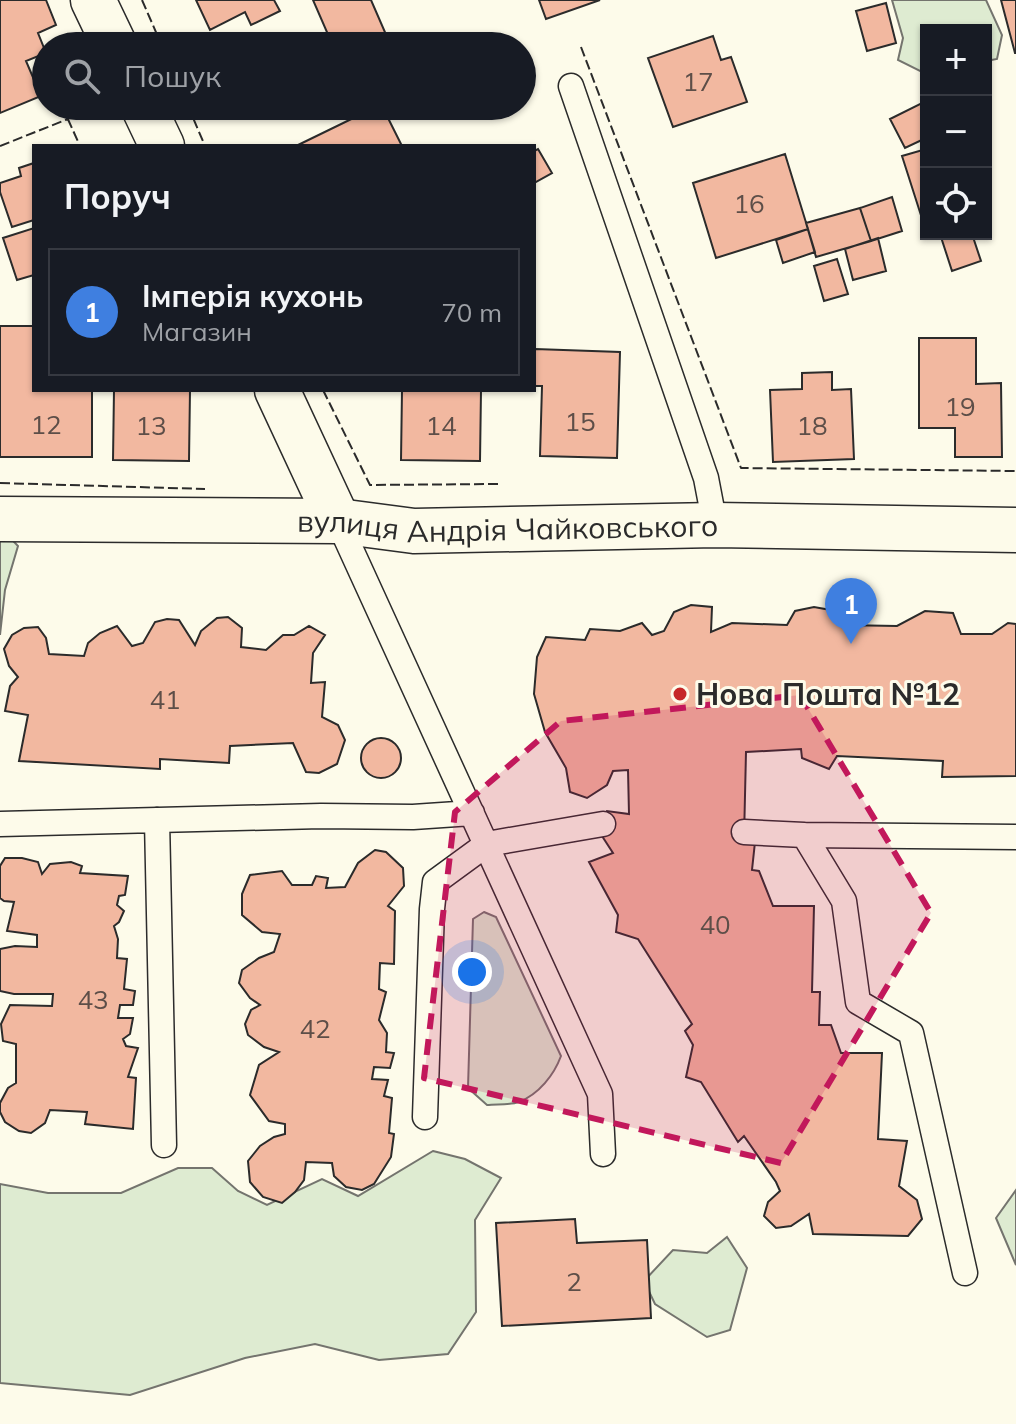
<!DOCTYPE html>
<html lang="uk">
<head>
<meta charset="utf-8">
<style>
	body { margin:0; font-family:Mulish,sans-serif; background:#242831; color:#f1f3f6 }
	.controls { position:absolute; right:24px; top:24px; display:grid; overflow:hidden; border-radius:0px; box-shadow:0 2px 6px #0004 }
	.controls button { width:72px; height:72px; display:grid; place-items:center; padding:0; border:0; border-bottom:2px solid #363941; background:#171b24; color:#f1f3f6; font:40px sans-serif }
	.you { position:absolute; left:472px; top:972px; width:28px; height:28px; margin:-20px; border:6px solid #fff; border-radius:50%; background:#1a73e8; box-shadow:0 0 0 12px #1a73e833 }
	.badge { display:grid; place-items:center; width:52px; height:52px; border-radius:50%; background:#c62828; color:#fff; font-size:26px; font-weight:700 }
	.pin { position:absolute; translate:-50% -66px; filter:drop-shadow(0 2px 4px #0008) }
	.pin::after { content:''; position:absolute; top:42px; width:28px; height:24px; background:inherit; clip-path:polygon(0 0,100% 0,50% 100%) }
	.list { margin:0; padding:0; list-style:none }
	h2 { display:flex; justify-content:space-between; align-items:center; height:104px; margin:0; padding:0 32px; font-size:34px }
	h2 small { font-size:26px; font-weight:400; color:#9ea1a6 }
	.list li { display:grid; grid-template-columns:52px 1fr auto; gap:24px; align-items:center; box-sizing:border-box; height:128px; margin:0 16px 16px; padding:0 16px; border:2px solid #363941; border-radius:0px }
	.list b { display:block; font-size:30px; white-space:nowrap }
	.list p { margin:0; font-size:26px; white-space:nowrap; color:#9ea1a6 }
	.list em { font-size:26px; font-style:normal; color:#9ea1a6 }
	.icon { flex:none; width:44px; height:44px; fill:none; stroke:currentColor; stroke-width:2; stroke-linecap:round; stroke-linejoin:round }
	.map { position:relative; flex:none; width:1016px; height:1424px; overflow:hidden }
	.search { position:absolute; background:#171b24; box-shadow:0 2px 6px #0004; left:32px; top:32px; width:504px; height:88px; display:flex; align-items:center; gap:20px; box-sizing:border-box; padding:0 28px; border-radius:44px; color:#9ea1a6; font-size:30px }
	.panel { position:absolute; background:#171b24; box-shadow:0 2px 6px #0004; left:32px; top:144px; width:504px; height:248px; border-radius:0px }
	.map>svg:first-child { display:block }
	.green { fill:#deebd1; stroke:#74746e; stroke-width:2 }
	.building { fill:#f2b8a0; stroke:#2b2b2b; stroke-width:2 }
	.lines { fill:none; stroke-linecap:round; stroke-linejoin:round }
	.service-casing { stroke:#2b2b2b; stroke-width:27 }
	.minor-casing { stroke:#2b2b2b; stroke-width:47 }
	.service { stroke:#fdfbea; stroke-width:24 }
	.minor { stroke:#fdfbea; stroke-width:44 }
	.fence { stroke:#2b2b2b; stroke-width:2; stroke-dasharray:10 4; stroke-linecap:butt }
	.marked { fill:#c2185b; fill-opacity:0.2; stroke:#c2185b; stroke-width:6; stroke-dasharray:16 10; stroke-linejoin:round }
	.poi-dot { fill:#c62828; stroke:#fdfbea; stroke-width:3 }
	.labels { text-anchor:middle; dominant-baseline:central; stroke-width:6; stroke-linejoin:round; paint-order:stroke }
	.number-label { font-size:26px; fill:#5d4e48 }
	.street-label { font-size:30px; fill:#2b2b2b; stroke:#fdfbea }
	.poi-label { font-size:30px; font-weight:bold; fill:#2b2b2b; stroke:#fdfbea; text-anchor:start }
</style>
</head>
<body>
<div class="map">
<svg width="1016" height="1424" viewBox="0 0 1016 1424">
	<rect width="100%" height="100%" fill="#fdfbea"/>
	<path class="green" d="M892 0H986L1002 35 997 59 986 61V30H926V74L898 60 903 38Z
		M0 527 18 546 5 590 0 635Z
		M484 912 496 917 561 1056C554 1075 539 1094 519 1102 510 1105 497 1104 487 1105L468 1088 473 919Z
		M433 1151 465 1159 501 1178 475 1220 476 1312 448 1354 379 1360 315 1344 245 1358 130 1395 0 1383V1184L48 1193H121L178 1168H212L238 1191 267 1205 322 1179 358 1196Z
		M1016 1190V1265L996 1218Z
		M727 1237 747 1268 730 1330 707 1337 655 1304 644 1281 673 1250 707 1253Z"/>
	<path class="building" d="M0 0H46L56 25 38 33 46 53 26 61 41 96 0 113Z
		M196 0H274L280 11 251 25 245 12 210 30Z
		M313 0H371L391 46H333Z
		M539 0H600L546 19Z
		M1001 0H1016V53H1015Z
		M886 3 896 43 867 51 856 11Z
		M713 36 721 60 731 57 747 102 673 127 648 58Z
		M926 101V138L905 148 890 119Z
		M378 106H382L402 146H296Z
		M538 149 552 173 534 183V151Z
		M926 149V231L902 156Z
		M785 154 808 229 716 258 693 183Z
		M34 163V220L12 227 0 192V183L21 176 19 168Z
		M892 197 902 231 871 241 860 208Z
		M860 208 871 241 816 257 806 223Z
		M34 228V275L17 280 3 238Z
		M808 229 815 252 783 263 776 240Z
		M940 234H972L981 261 952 271Z
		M878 238 886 271 853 280 845 249Z
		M837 259 848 294 824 301 814 266Z
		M0 326H34V390H92V457H0Z
		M919 338H976V384L1001 383 1002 457H955V428H919Z
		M535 349 620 352 617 458 540 456 542 386H534Z
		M832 372V390L851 389 854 459 773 462 770 390 802 389V373Z
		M114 390H190L189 461 113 460Z
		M402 390H481L480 461 401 460Z
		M691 605 712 607 711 632 732 623 787 625 795 611 814 607 836 611 842 625 897 626 925 611 953 613 961 634H992L1008 623 1016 624V776L942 777 943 761 837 756 829 769 802 758 801 749 746 752 744 839 755 842 752 870 759 871 773 906H814L812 992H820L819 1025H831L841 1053H882L878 1139 907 1141 899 1186 917 1200 922 1219 908 1236 813 1234 809 1214 791 1226 776 1228 764 1216 768 1202 780 1191 776 1182 744 1136 738 1142 701 1082 686 1077 693 1045 685 1031 692 1024 638 939 616 932 618 915 589 862 613 853 602 836 603 824 607 811 629 814 628 770 613 771 607 785 587 798 570 792 566 768 545 732 534 694 537 657 546 637 585 640 590 629 620 631 642 623 652 635 664 631 674 612Z
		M228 617 242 628 241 647 266 650 283 635H294L309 626 325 635 313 653 311 683 325 682 322 717 338 725 345 740 337 764 319 773 306 772 293 743 230 746 229 763 160 759V769L19 761 28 715 5 711 10 686 18 677 9 666 4 649 12 635 24 628 38 627 46 638 49 654 84 656 88 643 100 633 117 626 132 646 143 643 155 622 167 619 179 620 195 645 201 631 217 618Z
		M361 758a20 20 0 1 1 40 0a20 20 0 1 1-40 0Z
		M375 850 386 852 403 868 404 886 388 906 395 911 394 964 380 963 379 989 386 992 379 1020 387 1033 386 1052 394 1053 390 1068 374 1067 372 1079 388 1080 384 1096 392 1098 389 1133 394 1134 391 1157 374 1184 362 1190 346 1187 334 1176 332 1163 306 1162 304 1180 295 1192 282 1203 263 1197 250 1182 248 1161 260 1146 274 1137 285 1134V1124L269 1121 250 1095 259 1065 279 1052 264 1047 248 1035 245 1024 251 1010 260 1005 250 998 239 983 242 970 259 958 274 952 280 934 262 932 242 915V894L250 875 282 871 292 885H312L316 876 328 878 326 888 345 887 358 863Z
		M5 858H22L38 862 42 874 50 864 71 862 82 866 80 873 128 876 125 895 119 896 117 905 124 911 119 922 114 926 118 939 117 958 127 959 124 989 135 991 133 1005H120L118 1018H133L130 1034 123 1039 126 1046 138 1048 128 1077 136 1078 133 1129 85 1124 87 1112 50 1110 45 1123 31 1133 19 1131 5 1122 0 1112V1103L8 1088 16 1083V1044L3 1041 1 1024 10 1005 52 1006 53 994H14L0 991V949L15 946 37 947V935L7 931 14 902 4 901 0 898V866Z
		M575 1219 577 1243 647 1240 651 1318 502 1326 496 1223Z"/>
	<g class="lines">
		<g class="service-casing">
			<path id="service" d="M571 86 706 478 715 525
				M338 521 600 1094 603 1154
				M157 820 164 1145
				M0 824 321 816 413 817 472 813
				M744 832 804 835
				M425 1117 432 909 435 882 487 844 603 824
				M965 1273 911 1033 858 1002 844 901 804 835 1016 837"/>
		</g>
		<g class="minor-casing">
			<g id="minor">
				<path d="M93 0 115 46"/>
				<path d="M143 106 162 146"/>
				<path d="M277 390 338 521"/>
				<path id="s1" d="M0 519 338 521 414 531 715 525 1016 530"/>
			</g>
		</g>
		<use href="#service" class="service"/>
		<use href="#minor" class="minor"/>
		<path class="fence" d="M142 0 162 46
			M581 47 741 468 1016 471
			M40 55 46 69
			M62 106 80 146
			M188 106 205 146
			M0 146 68 119
			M323 390 370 485 498 484
			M0 483 205 489"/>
	</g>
	<path class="marked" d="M800 695 931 913 781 1163 424 1078 455 812 561 721Z"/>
	<circle class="poi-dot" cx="680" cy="694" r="8"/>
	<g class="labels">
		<g class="number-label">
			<text x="698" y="81">17</text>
			<text x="749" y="203">16</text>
			<text x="960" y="406">19</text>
			<text x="580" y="421">15</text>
			<text x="46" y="424">12</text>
			<text x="151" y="425">13</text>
			<text x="441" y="425">14</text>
			<text x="812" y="425">18</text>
			<text x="165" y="699">41</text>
			<text x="715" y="924">40</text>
			<text x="93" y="999">43</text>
			<text x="315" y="1028">42</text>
			<text x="574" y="1281">2</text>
		</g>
		<g class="street-label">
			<text stroke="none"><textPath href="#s1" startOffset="508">вулиця Андрія Чайковського</textPath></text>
		</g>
		<g class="poi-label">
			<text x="696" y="694">Нова Пошта №12</text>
		</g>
	</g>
</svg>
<div class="controls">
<button>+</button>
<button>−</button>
<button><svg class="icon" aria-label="locate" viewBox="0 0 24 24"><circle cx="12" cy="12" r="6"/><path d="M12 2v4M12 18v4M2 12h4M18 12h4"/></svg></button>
</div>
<div class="you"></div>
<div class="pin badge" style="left:851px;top:644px;background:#3f7fe0">1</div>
<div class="search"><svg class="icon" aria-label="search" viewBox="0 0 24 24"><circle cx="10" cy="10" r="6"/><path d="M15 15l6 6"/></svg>Пошук</div>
<section class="panel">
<h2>Поруч<small></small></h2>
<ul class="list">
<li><span class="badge" style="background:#3f7fe0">1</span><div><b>Імперія кухонь</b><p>Магазин</p></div><em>70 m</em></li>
</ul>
</section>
</div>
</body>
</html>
